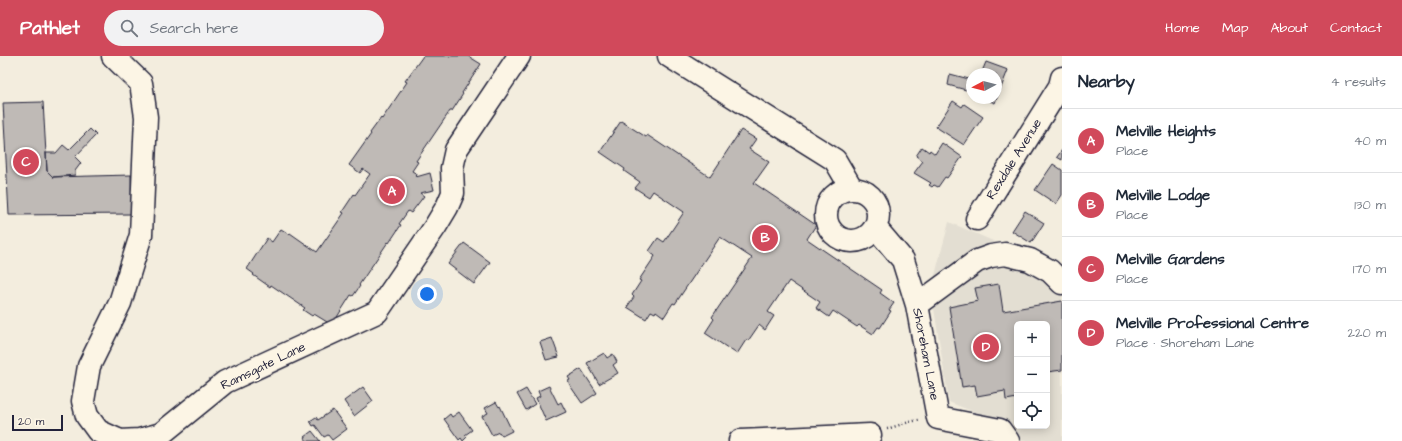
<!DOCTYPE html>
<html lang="en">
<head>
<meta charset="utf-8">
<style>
	body { margin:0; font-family:"Architects Daughter",sans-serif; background:#f2f2f3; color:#1f2937 }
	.controls { position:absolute; right:12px; bottom:12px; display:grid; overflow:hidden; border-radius:6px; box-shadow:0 2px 10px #0003 }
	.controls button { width:36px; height:36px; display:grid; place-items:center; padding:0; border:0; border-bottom:1px solid #e0e1e3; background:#fff; color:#1f2937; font:20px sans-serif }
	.compass { position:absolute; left:966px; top:12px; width:36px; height:36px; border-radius:50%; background:#fff; box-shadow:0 2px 10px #0003; rotate:263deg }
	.scale { position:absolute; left:12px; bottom:10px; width:51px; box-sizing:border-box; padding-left:4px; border:2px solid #22223b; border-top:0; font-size:11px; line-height:14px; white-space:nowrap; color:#22223b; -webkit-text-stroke:3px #fcf5e5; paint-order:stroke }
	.you { position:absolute; left:427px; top:238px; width:14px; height:14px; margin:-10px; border:3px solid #fff; border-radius:50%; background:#1a73e8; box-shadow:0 0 0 6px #1a73e833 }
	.badge { display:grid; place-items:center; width:26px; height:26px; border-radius:50%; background:#d1495b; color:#fff; font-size:13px; font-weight:700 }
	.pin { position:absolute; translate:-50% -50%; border:2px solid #fff; box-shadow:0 1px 4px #0006 }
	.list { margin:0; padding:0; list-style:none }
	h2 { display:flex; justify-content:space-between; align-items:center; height:52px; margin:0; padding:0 16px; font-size:17px }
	h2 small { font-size:13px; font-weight:400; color:#747a83 }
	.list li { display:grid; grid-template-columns:26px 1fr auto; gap:12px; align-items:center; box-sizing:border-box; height:64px; padding:0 16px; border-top:1px solid #e0e1e3 }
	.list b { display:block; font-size:15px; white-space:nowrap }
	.list p { margin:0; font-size:13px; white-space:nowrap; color:#747a83 }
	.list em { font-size:13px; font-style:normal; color:#747a83 }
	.icon { flex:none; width:22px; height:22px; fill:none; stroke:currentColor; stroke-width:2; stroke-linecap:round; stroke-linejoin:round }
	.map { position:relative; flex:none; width:1062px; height:385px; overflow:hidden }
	header { display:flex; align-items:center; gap:24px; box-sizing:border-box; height:56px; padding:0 20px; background:#d1495b; color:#fff }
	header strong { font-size:19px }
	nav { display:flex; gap:22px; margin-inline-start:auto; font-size:14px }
	.search { width:280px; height:36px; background:#f2f2f3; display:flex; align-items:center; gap:10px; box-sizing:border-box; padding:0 14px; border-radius:22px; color:#747a83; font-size:15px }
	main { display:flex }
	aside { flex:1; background:#fff }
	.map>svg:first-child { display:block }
	.built { fill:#e3ded2; fill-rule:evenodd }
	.building { fill:#bfbab6; stroke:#22223b }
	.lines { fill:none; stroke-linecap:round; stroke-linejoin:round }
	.minor-casing { stroke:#22223b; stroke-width:25 }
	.path { stroke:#22223b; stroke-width:2.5; stroke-dasharray:1 3; stroke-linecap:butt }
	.minor { stroke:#fcf5e5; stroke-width:22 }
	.labels { text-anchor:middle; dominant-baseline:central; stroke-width:3.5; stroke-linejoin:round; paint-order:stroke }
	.street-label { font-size:13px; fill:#22223b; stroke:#fcf5e5 }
</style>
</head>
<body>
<header>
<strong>Pathlet</strong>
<div class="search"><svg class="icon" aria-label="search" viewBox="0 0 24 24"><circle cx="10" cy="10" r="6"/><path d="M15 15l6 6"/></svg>Search here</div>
<nav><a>Home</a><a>Map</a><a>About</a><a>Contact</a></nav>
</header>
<main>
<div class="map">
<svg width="1062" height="385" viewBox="0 0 1062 385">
	<rect width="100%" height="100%" fill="#f3edde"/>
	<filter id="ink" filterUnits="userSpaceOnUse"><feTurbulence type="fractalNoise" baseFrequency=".025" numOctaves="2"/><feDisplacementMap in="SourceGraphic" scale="8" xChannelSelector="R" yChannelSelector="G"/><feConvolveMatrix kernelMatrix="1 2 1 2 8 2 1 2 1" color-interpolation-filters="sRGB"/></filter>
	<g filter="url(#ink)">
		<path class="built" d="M949 166 1062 215V385H1020L1009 370 949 346 931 234ZM1017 268H1047V370H1017Z"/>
		<path class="building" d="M423 0H468L481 8 462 37 463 38 452 55H450L416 105 418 106 412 115 417 118 416 121 430 117 434 134 420 137 424 140 411 157 408 155 399 168 401 169 389 187 388 186 359 229 360 230 353 240 351 239 332 269 314 258 312 260 303 254 305 252 271 229 270 231 253 219 254 218 247 213 267 182 272 186 281 173 289 178 290 177 317 196 344 157 342 156 354 138 355 139 370 118 363 113 360 117 349 109 371 78 370 77 381 62 382 63 407 26 405 25Z
			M986 6 1008 14 995 47 982 42H996V18H981Z
			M950 18 969 23 966 34 948 29Z
			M953 45 962 51 964 48 983 61 964 89 936 71Z
			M43 46 47 115 53 121 131 119 132 158 9 159 3 47Z
			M621 65 646 81 647 79 710 121 741 74 756 83 749 93 769 106 754 127 816 169 807 183 882 234 880 237 894 247 889 254 891 255 880 272 878 271 873 278 859 269 857 271 833 255 829 261 816 252 820 246 789 225 768 256 774 260 765 274 759 269 748 285 746 284 737 298 705 277 714 263 712 261 752 202 720 181 675 248 673 247 664 261 656 255 655 257 651 255 646 263 627 251 634 241 632 239 641 225 639 224 655 200 649 195 658 182 664 186 684 156 653 135 649 141 635 132 640 126 624 115 625 113 600 96Z
			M90 73 96 79 75 101 81 107 75 115V119L53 121 47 115 46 97H56L63 89 69 94Z
			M942 87 962 101 947 122 945 121 938 131 934 129 932 131 929 129 931 127 914 117 923 105 916 100 922 91 929 96 930 94 935 98Z
			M1062 94V104L1057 101Z
			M1053 108 1062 114V139L1056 148 1035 134Z
			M1025 155 1044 167 1031 187 1012 175Z
			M464 187 490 206 474 228 448 208Z
			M999 228 1003 255 1062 245V314L1047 316V268H1017V342L1006 344 1005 335 977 340 975 329 962 331 949 251 978 245 975 232Z
			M552 282 559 301 546 304 540 286Z
			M604 297 607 302 613 298 617 306 613 309 618 317 599 328 587 307Z
			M581 313 597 337 582 347 571 331 568 325 570 324 568 321Z
			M549 330 558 348 561 346 566 356 546 365 536 342 540 340 538 335Z
			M363 331 373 345 354 360 344 345Z
			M526 333 535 348 526 354 517 338Z
			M496 346 499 351 500 350 512 375 502 380 499 376 492 379 482 360 488 357 485 352Z
			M333 354 347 373 332 384 328 379 324 381 315 369 313 370 310 365 316 361 318 364Z
			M459 356 472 374 465 379 467 381 463 385 461 382 459 384 444 363 450 358 452 361Z
			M312 375 320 385H307L304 381Z"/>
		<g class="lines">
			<g class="minor-casing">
				<path id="minor" d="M113 0 141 27 146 61 141 179 120 247 89 310 83 345 87 360 98 375 120 385 139 384 161 378 225 326 377 256 435 171 447 151 453 137 452 112 456 94 519 0
					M669 0 835 104 852 133
					M826 159a26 26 0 1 1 52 0a26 26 0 1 1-52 0Z
					M977 163 1060 30 1062 22
					M875 171 903 204 917 249 938 362 1000 374 1008 385
					M917 249 977 205 991 200 1005 198 1030 204 1050 215 1062 227
					M740 385 870 379"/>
			</g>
			<path class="path" d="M887 373 909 366 919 364"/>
			<use href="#minor" class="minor"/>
		</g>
	</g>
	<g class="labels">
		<g class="street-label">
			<text transform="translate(1014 103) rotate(-58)">Rexdale Avenue</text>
			<text transform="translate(926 298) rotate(79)">Shoreham Lane</text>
			<text transform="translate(263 310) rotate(-26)">Ramsgate Lane</text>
		</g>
	</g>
</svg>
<div class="controls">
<button>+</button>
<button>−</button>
<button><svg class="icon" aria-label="locate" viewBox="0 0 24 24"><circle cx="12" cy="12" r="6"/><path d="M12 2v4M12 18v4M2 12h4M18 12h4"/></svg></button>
</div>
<svg class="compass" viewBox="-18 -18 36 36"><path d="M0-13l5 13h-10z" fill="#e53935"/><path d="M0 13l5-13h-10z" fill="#747a83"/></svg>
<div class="scale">20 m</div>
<div class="you"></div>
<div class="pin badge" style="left:392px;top:135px">A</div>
<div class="pin badge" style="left:765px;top:182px">B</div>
<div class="pin badge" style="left:26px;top:106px">C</div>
<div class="pin badge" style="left:986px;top:291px">D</div>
</div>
<aside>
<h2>Nearby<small>4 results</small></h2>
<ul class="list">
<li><span class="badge">A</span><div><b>Melville Heights</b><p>Place</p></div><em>40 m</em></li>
<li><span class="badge">B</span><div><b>Melville Lodge</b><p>Place</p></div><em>130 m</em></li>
<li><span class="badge">C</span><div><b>Melville Gardens</b><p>Place</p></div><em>170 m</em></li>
<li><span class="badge">D</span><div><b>Melville Professional Centre</b><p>Place · Shoreham Lane</p></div><em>220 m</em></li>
</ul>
</aside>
</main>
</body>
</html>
